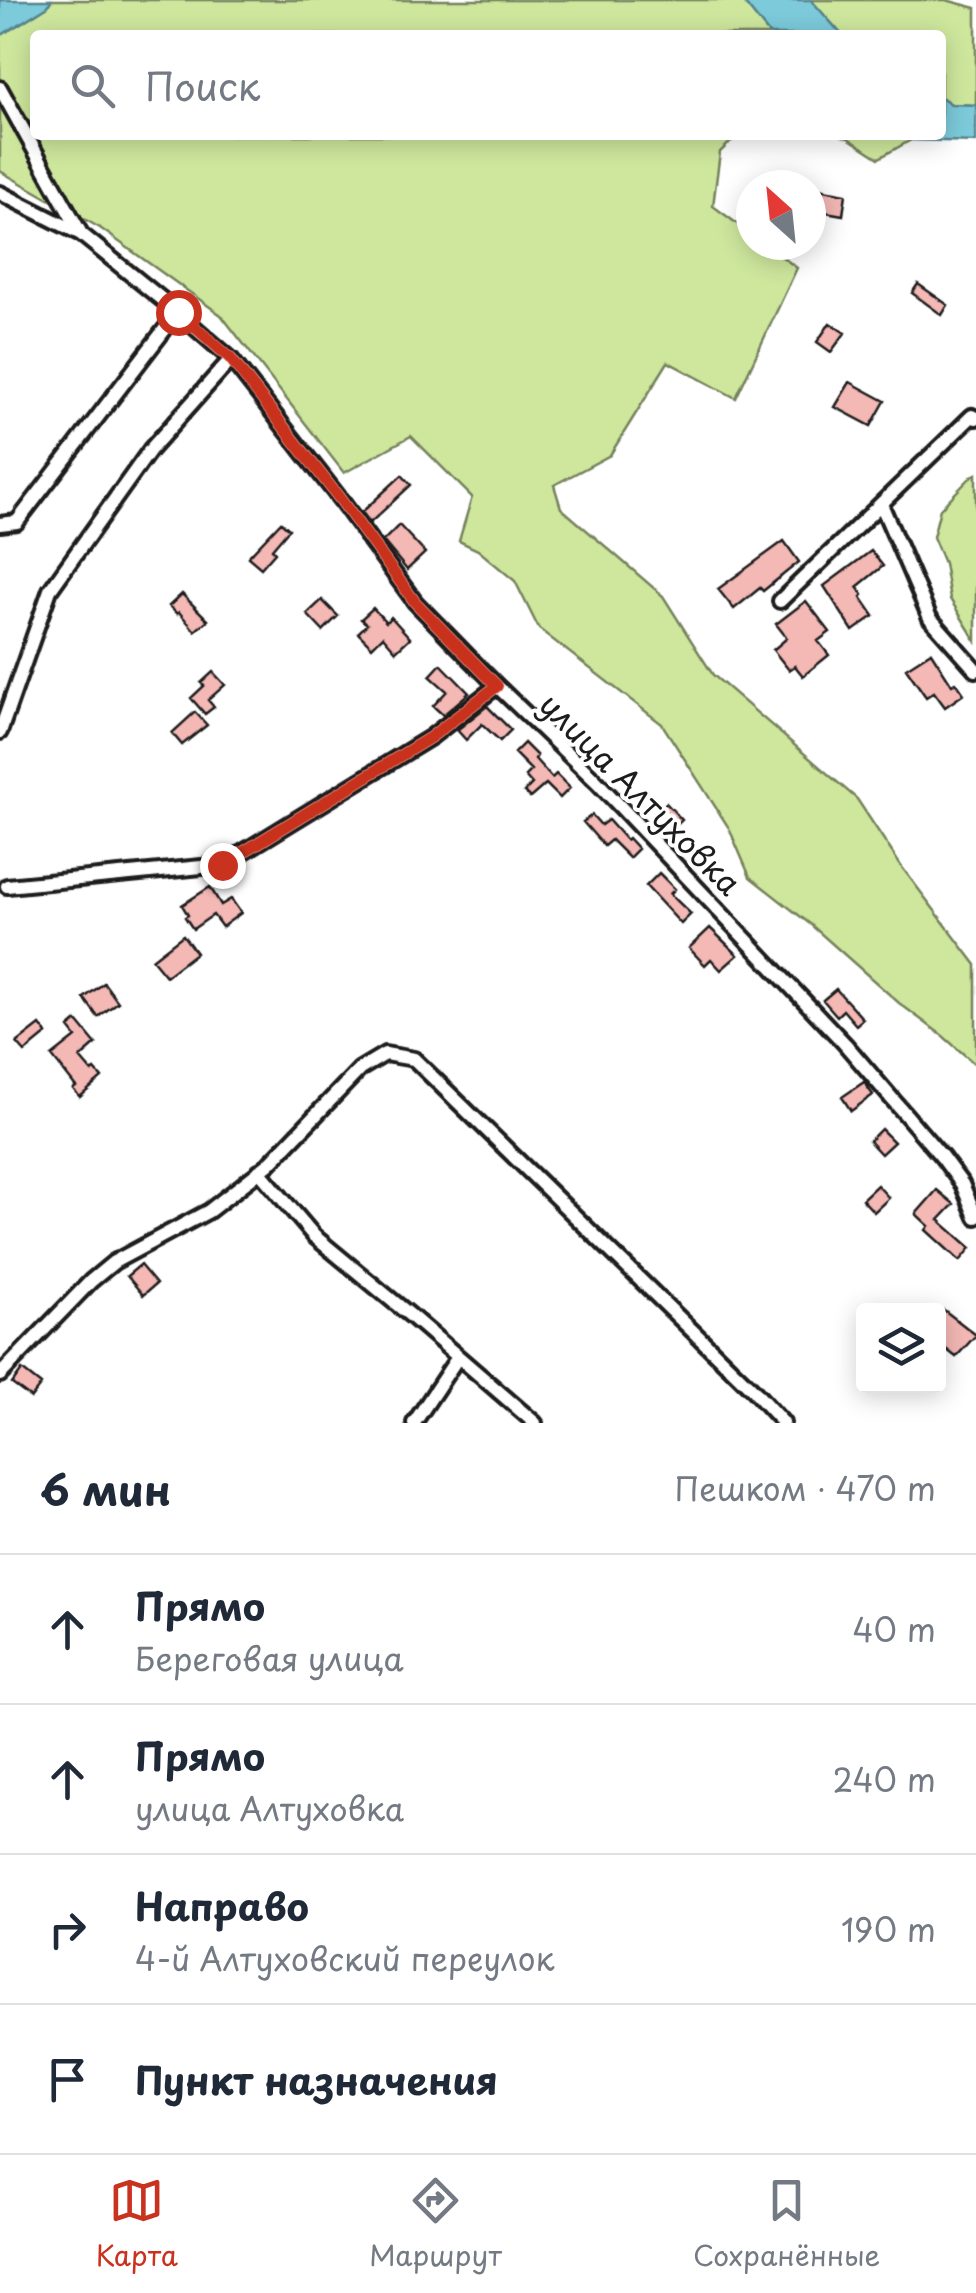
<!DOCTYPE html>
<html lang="ru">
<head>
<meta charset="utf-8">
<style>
	body { margin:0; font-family:"Playpen Sans",sans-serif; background:#f2f2f3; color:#1f2937 }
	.controls { position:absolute; right:30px; bottom:30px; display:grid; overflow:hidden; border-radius:10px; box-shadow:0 5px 25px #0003 }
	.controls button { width:90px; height:90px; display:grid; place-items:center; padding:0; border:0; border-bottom:2px solid #e0e1e3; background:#fff; color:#1f2937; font:50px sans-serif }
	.compass { position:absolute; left:736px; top:170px; width:90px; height:90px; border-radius:50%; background:#fff; box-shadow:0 5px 25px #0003; rotate:333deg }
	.stop { position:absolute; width:30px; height:30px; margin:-22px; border:8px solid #c8321e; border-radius:50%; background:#fff }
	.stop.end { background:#c8321e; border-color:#fff; box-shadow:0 2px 10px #0008 }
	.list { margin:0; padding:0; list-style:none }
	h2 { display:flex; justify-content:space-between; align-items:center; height:130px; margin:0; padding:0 40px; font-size:42px }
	h2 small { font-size:32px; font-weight:400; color:#747a83 }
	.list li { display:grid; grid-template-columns:65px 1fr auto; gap:30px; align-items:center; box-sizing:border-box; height:150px; padding:0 40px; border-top:2px solid #e0e1e3 }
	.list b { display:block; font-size:38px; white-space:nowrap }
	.list p { margin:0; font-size:32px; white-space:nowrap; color:#747a83 }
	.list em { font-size:32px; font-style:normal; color:#747a83 }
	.icon { flex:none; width:55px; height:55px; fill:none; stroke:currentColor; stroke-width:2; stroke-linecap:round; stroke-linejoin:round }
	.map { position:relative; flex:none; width:976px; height:1423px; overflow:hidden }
	.search { position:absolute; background:#fff; box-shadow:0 5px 25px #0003; left:30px; right:30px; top:30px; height:110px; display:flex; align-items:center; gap:25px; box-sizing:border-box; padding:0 35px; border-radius:10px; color:#747a83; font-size:38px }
	.sheet { height:730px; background:#fff }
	nav { display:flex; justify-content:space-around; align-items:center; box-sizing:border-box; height:140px; border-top:2px solid #e0e1e3; background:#fff; font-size:28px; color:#747a83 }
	nav a { display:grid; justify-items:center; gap:5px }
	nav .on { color:#c8321e }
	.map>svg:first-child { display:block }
	.green { fill:#cee79d; stroke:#75825c; stroke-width:2.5 }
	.water { fill:#7ccada; stroke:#56848e; stroke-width:2.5 }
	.building { fill:#f4b8b5; stroke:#1c1c1c; stroke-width:2.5 }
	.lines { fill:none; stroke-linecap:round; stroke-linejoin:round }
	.minor-casing { stroke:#1c1c1c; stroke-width:20 }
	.minor { stroke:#fff; stroke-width:12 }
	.route { stroke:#c8321e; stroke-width:12 }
	.labels { text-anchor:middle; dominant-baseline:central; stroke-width:8; stroke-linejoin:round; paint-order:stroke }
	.street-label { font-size:32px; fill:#1c1c1c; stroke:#fff }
</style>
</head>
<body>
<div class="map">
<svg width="976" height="1423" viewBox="0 0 976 1423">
	<rect width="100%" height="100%" fill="#fff"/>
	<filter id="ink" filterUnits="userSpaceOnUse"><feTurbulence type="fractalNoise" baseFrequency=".01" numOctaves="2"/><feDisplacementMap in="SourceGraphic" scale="20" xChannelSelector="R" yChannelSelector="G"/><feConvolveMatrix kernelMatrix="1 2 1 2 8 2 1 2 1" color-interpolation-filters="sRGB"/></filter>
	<g filter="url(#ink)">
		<path class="green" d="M51 0H742L770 35H35V135H738L720 152 713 206 751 234V245H766L797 268 736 398 668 362 610 455 554 485 561 508 663 596 713 675 857 799 901 866 976 965V1065L943 1036 899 1003 810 924 750 877 729 828 662 724 539 629 515 581 478 550 459 541 472 497 411 436 344 473 221 315 100 228 0 171V36L48 6Z
			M811 0H946L976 8V105L951 104 941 97V35H842Z
			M840 135H903L911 140 879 158 848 138Z
			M976 474V641L950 599 944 563 933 537 940 509 972 476Z"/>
		<path class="water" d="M0 0H51L48 6 0 36Z
			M742 0H811L842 35H770Z
			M941 97 951 104 976 105V142L911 140 903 135H941Z"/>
		<path class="building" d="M818 189 846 194 843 215 814 210Z
			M918 284 948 305 942 315 912 293Z
			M830 323 845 333 831 352 817 342Z
			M850 382 885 401 871 426 835 407Z
			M402 475 411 485 370 523 362 512Z
			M281 522 289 529 272 549 275 552 261 568 248 557Z
			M399 525 425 553 407 570 383 541Z
			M784 541 799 562 763 591 760 588 734 609 718 589Z
			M871 551 883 566 857 587 863 595 861 597 874 616 853 631 824 586Z
			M182 594 208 620 195 631 179 612 177 614 169 606Z
			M322 600 338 616 323 631 307 614Z
			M806 601 830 632 818 641 829 655 803 676 795 666 789 670 773 650 787 638 776 624Z
			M373 608 386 622 391 617 410 638 396 651 383 636 372 647 358 633 367 624 361 619Z
			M931 652 952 685 956 682 964 694 945 707 934 692 926 697 906 668Z
			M441 664 469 693 443 715 433 706 447 691 430 676Z
			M213 672 225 685 208 700 214 707 205 714 191 698 204 686 201 683Z
			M487 706 511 730 500 741 482 724 466 740 457 730Z
			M195 712 207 725 182 745 172 733Z
			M524 743 537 756 535 759 552 778 556 774 570 788 560 798 546 784 530 798 524 792 532 784 525 776 531 770 514 753Z
			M666 803 682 820 666 835 650 818Z
			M592 815 601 825 608 820 626 840 628 838 638 849 629 858 611 840 604 846 583 822Z
			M659 873 675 889 670 894 691 914 681 924 646 886Z
			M210 887 221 905 231 899 241 913 222 927 213 915 193 929 185 917 188 915 182 905Z
			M710 928 738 955 721 970 711 959 705 965 689 948Z
			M183 935 196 953 166 976 152 959Z
			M104 983 118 1002 98 1017 84 998Z
			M836 989 863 1019 856 1025 843 1010 837 1016 823 1000Z
			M77 1021 96 1044 80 1058 92 1072 95 1070 102 1078 80 1097 73 1089 76 1087 52 1056 76 1037 69 1028Z
			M40 1025 47 1034 25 1052 17 1043Z
			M864 1082 873 1095 851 1111 842 1097Z
			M881 1129 894 1142 881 1154 869 1141Z
			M877 1185 889 1198 874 1212 862 1199Z
			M937 1190 954 1204 939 1220 971 1248 960 1261 926 1230 929 1226 916 1214Z
			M140 1265 156 1284 143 1295 127 1276Z
			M944 1310 976 1335 956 1357 938 1343V1318Z
			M22 1370 41 1385 31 1398 12 1384Z"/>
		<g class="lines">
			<g class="minor-casing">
				<path id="minor" d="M0 88 80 232
					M0 193 81 234 170 306 231 359 340 499 415 602 497 686 597 782 845 1044 942 1157 962 1184 976 1217
					M881 504 930 618 976 670
					M0 524 17 522 178 312
					M780 601 972 416 976 418
					M0 732 50 590 150 450 231 359
					M7 886 222 865 431 737 497 686
					M259 1171 314 1236 411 1316 535 1423
					M0 1375 91 1281 114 1262 209 1211 269 1164 360 1069 385 1054 414 1059 752 1389 783 1423
					M414 1423 458 1357"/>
			</g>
			<use href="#minor" class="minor"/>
		</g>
	</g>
	<g class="lines" filter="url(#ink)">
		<path class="route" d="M178 312 230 358 340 499 415 602 497 686 431 737 222 865"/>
	</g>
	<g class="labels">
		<g class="street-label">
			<text transform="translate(641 793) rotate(45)">улица Алтуховка</text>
		</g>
	</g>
</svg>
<div class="controls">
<button><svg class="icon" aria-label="layers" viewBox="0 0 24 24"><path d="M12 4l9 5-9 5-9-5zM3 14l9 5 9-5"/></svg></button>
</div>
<svg class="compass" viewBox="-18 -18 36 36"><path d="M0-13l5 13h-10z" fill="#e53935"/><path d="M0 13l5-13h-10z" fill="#747a83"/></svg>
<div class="stop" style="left:178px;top:312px"></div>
<div class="stop end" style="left:222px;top:865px"></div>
<div class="search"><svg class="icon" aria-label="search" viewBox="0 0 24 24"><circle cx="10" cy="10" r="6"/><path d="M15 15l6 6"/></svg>Поиск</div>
</div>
<section class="sheet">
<h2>6 мин<small>Пешком · 470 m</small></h2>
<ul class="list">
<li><svg class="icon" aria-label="ahead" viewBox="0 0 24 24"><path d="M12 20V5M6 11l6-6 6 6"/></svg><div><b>Прямо</b><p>Береговая улица</p></div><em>40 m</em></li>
<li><svg class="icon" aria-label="ahead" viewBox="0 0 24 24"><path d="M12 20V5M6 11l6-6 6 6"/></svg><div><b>Прямо</b><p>улица Алтуховка</p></div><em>240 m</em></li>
<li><svg class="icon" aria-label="right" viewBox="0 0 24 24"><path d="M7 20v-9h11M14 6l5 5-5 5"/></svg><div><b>Направо</b><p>4-й Алтуховский переулок</p></div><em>190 m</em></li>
<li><svg class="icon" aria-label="arrive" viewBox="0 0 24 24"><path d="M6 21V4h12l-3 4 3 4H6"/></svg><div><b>Пункт назначения</b></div></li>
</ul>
</section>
<nav>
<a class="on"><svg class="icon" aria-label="map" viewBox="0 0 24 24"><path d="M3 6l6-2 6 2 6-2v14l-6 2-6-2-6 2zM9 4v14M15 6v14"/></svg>Карта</a>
<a><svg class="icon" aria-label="directions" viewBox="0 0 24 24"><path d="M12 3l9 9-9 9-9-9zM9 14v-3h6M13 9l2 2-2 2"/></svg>Маршрут</a>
<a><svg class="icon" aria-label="saved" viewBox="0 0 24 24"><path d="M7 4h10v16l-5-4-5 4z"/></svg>Сохранённые</a>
</nav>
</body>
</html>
